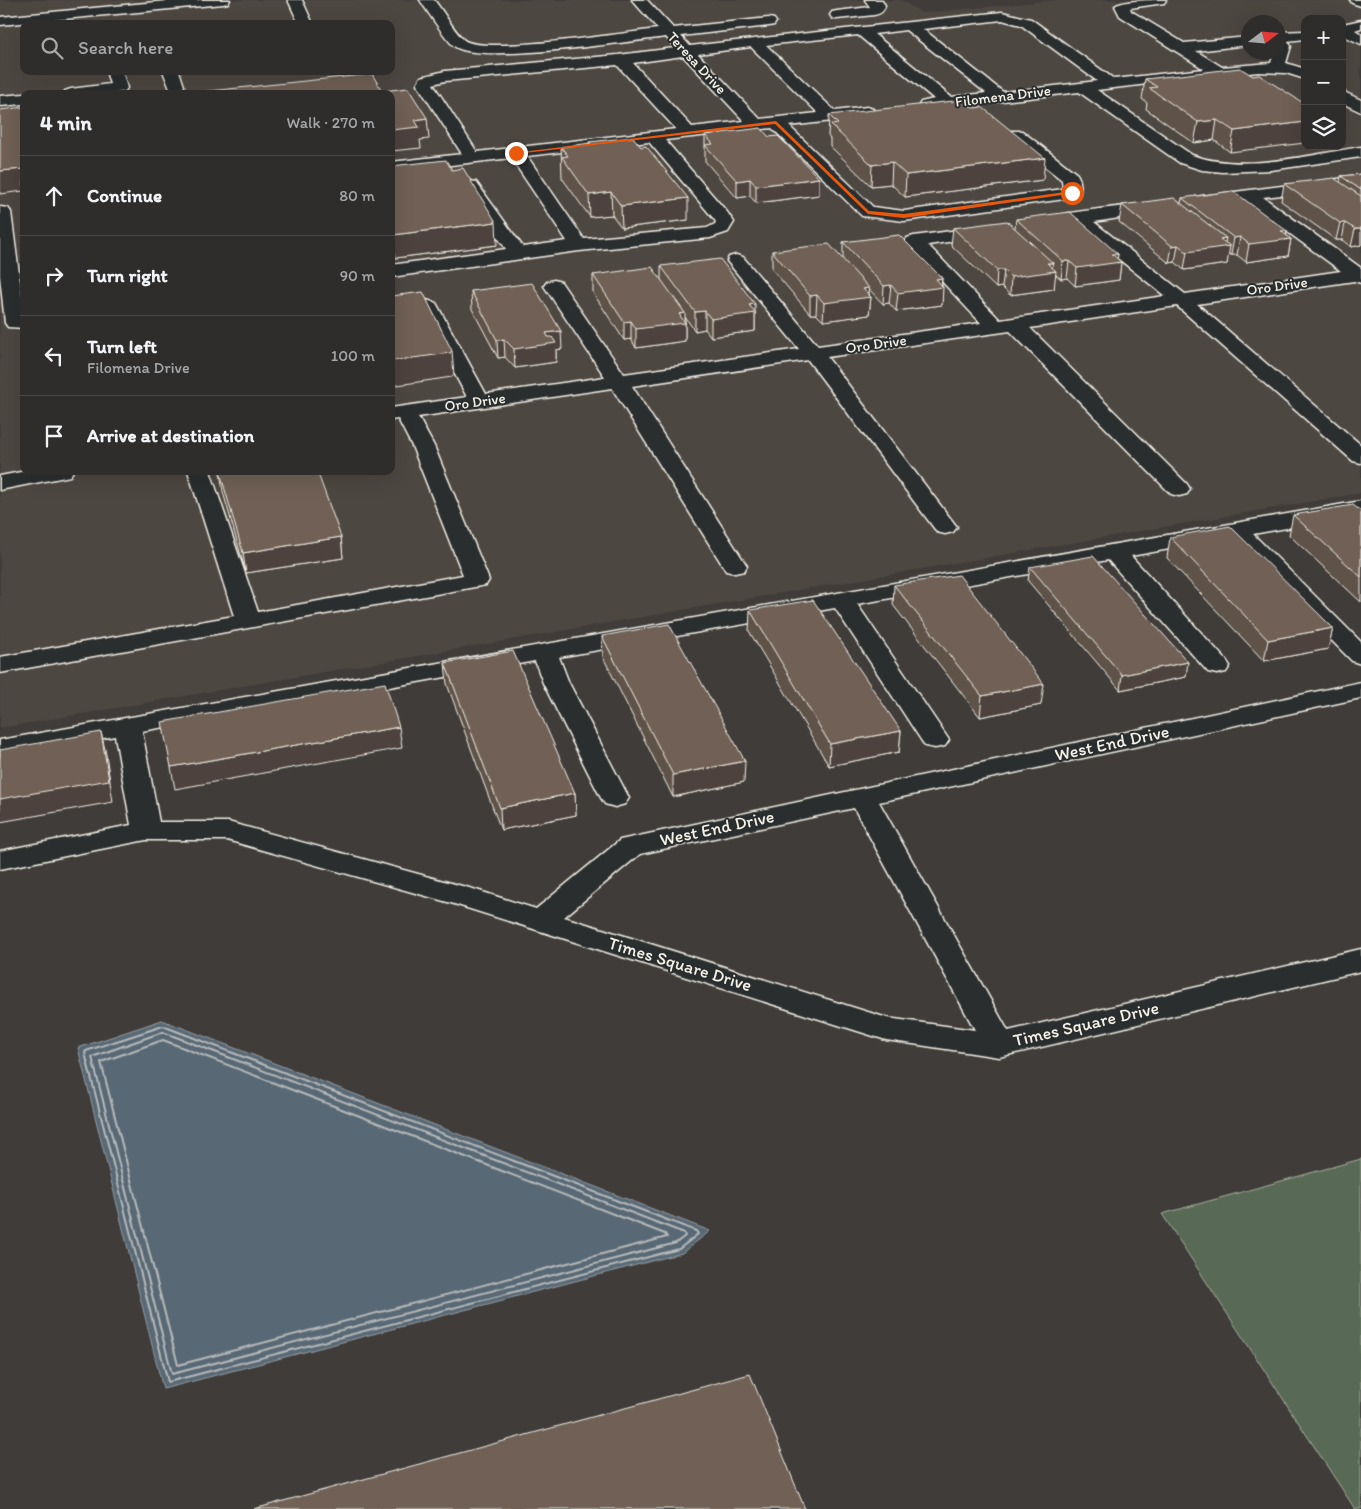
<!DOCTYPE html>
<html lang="en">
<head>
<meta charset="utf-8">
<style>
	body { margin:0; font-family:Itim,sans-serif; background:#373534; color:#f1f3f6 }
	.controls { position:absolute; right:15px; top:15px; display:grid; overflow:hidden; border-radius:10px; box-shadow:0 5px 20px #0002 }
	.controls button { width:45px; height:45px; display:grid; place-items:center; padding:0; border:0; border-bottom:1px solid #4a4948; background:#2f2d2c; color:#f1f3f6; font:25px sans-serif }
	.compass { position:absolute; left:1241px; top:15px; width:45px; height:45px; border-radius:50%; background:#2f2d2c; box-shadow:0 5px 20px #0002; rotate:74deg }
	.stop { position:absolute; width:15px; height:15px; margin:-11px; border:4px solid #ea580c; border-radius:50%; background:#fff }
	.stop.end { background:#ea580c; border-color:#fff; box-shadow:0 1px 5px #0008 }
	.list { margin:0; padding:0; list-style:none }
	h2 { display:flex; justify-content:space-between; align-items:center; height:65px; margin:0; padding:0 20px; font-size:21px }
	h2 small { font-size:16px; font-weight:400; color:#a7a8a9 }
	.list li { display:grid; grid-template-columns:32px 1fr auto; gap:15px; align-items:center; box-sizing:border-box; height:80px; padding:0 20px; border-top:1px solid #4a4948 }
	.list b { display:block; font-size:19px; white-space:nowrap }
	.list p { margin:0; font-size:16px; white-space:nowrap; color:#a7a8a9 }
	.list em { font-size:16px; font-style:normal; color:#a7a8a9 }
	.icon { flex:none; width:28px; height:28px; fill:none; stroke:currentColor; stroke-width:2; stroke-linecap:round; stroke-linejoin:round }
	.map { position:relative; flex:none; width:1361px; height:1509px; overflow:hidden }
	.search { position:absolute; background:#2f2d2c; box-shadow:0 5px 20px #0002; left:20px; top:20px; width:375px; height:55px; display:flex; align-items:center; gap:12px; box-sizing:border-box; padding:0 18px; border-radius:10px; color:#a7a8a9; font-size:19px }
	.panel { position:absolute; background:#2f2d2c; box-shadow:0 5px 20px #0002; left:20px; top:90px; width:375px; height:385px; border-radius:10px }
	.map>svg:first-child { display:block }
	.built { fill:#4d4742; fill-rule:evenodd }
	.green { fill:#596a54; stroke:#a6ae9e }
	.water { fill:#596875; stroke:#979fa3 }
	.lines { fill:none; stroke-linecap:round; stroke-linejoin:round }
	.shore { stroke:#b6baba; stroke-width:2 }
	.minor-casing { stroke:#f4f1e8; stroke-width:3 }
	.minor { fill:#2a2d2e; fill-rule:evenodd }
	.wall { fill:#5f5349; stroke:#f4f1e8 }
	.shaded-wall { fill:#4e433c; stroke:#f4f1e8 }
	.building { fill:#6f6055; stroke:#f4f1e8 }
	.route { fill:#ea580c }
	.labels { text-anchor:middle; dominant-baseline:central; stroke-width:4; stroke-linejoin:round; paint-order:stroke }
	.far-street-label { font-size:15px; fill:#f4f1e8; stroke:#2a2d2e }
	.street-label { font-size:18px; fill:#f4f1e8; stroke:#2a2d2e }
</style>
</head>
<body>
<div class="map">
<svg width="1361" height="1509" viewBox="0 0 1361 1509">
	<rect width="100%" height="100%" fill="#3f3c3a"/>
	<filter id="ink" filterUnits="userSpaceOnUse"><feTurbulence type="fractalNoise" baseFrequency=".02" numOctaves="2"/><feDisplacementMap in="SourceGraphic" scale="10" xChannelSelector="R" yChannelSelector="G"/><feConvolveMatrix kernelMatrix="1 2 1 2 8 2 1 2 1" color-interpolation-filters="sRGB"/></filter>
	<g filter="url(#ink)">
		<path class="built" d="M0 0H901L922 13 1057 0H1361V493L0 728ZM1305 19H1342V146H1305ZM1248 22H1278V52H1248ZM24 24H391V71H24ZM24 94H391V471H24Z"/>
		<path class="green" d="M1361 1159V1509H1355L1162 1214Z"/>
		<path class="water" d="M162 1020 710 1231 682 1253 163 1389 78 1048Z"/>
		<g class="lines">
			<path class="shore" d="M163 1026 696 1231 698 1234 679 1249 168 1382 85 1053 86 1051Z
				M163 1032 684 1233 685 1236 676 1243 172 1374 92 1057Z
				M163 1040 665 1234 667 1237 178 1365 101 1062Z"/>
			<g class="minor-casing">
				<path id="minor" d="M177 0H230L228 3 223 4 0 25V17Z
					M288 0H302L313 24H299Z
					M420 0H434C444 12 453 30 464 40 482 55 629 32 658 29L632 0H647L673 28 769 18 774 19 776 22 774 25 769 26 681 36 690 46 1002 12 1031 19 1114 79 1204 69 1120 16 1115 6C1123 0 1154 0 1166 0L1164 3 1130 8 1131 11 1184 43 1248 37V45L1196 51 1222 67 1271 63 1274 52H1278V32L1305 31V39L1287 41 1291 46 1286 63 1305 69V79L1286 73 1258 72 1230 75 1223 79 1216 76 1097 90 1192 155C1242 173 1309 155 1361 147V157L1271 170 1223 172 1202 170 1180 163 1079 92 927 110 921 108 919 105 921 102 934 99 858 35 766 45 835 111 867 107 873 109 875 112 873 115 867 117 789 126 873 207 904 211 1063 189 1062 180 1010 139 1008 135 1010 131H1022L1077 174C1081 180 1082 191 1078 197L1072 198 904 221 862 216 772 128 665 140 727 212 734 222 728 232 710 238 579 251 391 277V265L506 249 461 186 464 182 470 181 476 182 523 247 567 241 511 158 391 172V162L462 154 417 84 421 77 445 71 618 55 675 48 666 37C631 41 475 65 454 46 444 37 428 12 420 0ZM1002 20 1021 25 1097 81 1003 92 923 29ZM906 30 986 93 951 97 874 34ZM751 47 818 113 760 119 698 54ZM683 56 744 121 692 127 633 63ZM617 65 676 129 477 152 433 84 445 81ZM649 142 714 219 716 222 715 224 707 228 584 239 527 156Z
					M865 0H881L885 5C884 12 880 14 874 15L837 19 832 18 830 15 832 12 837 11 870 7Z
					M1350 0H1361V6L1352 3Z
					M1361 20V28L1355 30 1361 34V44L1342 35 1343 24Z
					M106 71H122L127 88 125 91 111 94H63L65 91 71 89 110 84Z
					M163 71H179L184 86 182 89H170Z
					M1342 91 1361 100V112L1342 103Z
					M24 94V104L0 106V96Z
					M1361 176V186L1263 197 1361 268V283L1354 281 1197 304 1361 445V463L1353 461 1177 306 1030 328 1187 484 1190 489 1187 494 1179 496 1171 494 1010 331 827 357 957 527 953 532 945 534 937 532 808 360 632 386 747 566 744 571 735 573 726 571 723 566 612 388 418 417 434 446 489 580 486 585 0 673V657L234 616 188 471H210L258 612 463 575 412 446 398 419 391 420V408L467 397 421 311 391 315V303L423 299 436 303 486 394 605 377 544 286 547 282 554 280 561 282 624 374 799 349 727 261 729 257 736 255 743 257 818 346 981 323 905 242 907 238 914 236 988 226 994 227 997 231 994 235 928 245 1000 320 1165 296 1075 224 1041 229 1035 228 1032 224 1035 220C1074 210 1116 208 1157 202L1163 203 1166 207 1163 211 1094 222 1185 294 1341 271 1244 200 1202 206 1196 205 1193 201 1196 197 1202 196Z
					M0 207 8 208 11 212 24 313V328L8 327 5 323 0 276Z
					M26 471H73L70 476 0 490V476Z
					M1361 501V515L1253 534 1361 642V664L1352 661 1230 538 1131 556 1226 660 1230 666 1226 672 1217 674 1208 672 1108 560 857 604 949 740 945 746 935 748 925 746 835 608 559 657 569 683 629 798 625 804 615 807 605 804 601 798 543 683 535 661 142 731 159 822H228L473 889 536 909 620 840 1361 682V698L879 802 1008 1031 1361 949V971L999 1057 886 1040 451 903 227 840H146L0 869V851L131 825 115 736 0 756V740ZM854 808 975 1030 887 1018 564 917 640 854Z"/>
			</g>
			<use href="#minor" class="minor"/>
		</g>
		<path class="wall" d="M1253 76 1230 152 1214 140 1194 143 1146 109 1147 103 1142 99 1145 79Z
			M829 115 1043 180 905 197 891 184 871 186 830 146V139L828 136Z
			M705 135 819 195 756 203 750 196 737 198 705 161Z
			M589 142 688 220 622 228 612 215 590 217 562 178 561 147 589 144Z
			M391 166 497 245 395 258 391 250Z
			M1361 174V245L1351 247 1342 240H1336L1281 201 1284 184 1340 182 1341 176Z
			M1182 198 1287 231 1286 235 1291 239 1288 256 1246 262 1237 255H1231L1228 254 1227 264 1184 270 1175 262 1169 263 1119 222 1122 205 1181 203Z
			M1016 219 1118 254 1117 259 1121 262 1119 280 1075 286 1067 278 1061 279 1055 274 1054 289 1010 295 1002 287 996 288 951 245 953 228H1015Z
			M843 242 942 278V305L896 311 889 303 883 304 869 289V295L871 297 869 315 823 321 816 314H810L772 269V251L843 259Z
			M661 266 755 312V331L711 337 705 329 695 331 685 317V341L636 348 631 339 624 340 593 293V275L661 281Z
			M471 291 562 349 556 350V362L515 368 505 357 498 358 472 309Z
			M220 472 341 537 343 558 246 573 223 492Z
			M1361 511V602L1289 535 1293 515Z
			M1170 537 1333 628 1328 649 1264 661 1167 558Z
			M1030 567 1186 677 1120 690 1028 581Z
			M894 585 1041 705 980 717 893 605Z
			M750 610 901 731 899 752 829 766 749 631Z
			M602 636 744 782 673 797 603 657Z
			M445 663 575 793 576 815 501 830 447 684Z"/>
		<path class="shaded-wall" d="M427 118 429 139 420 140 421 148 391 151V130L415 120Z
			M1217 120 1214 140 1194 143 1198 122Z
			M1305 122V143L1230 152 1234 131Z
			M1045 158 1043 180 905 197 906 175Z
			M892 162 891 184 871 186 872 165Z
			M24 169V191L0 194V171Z
			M819 178V195L756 203V186Z
			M750 179V196L737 198V181Z
			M611 192 612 215 590 217 589 195Z
			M688 198V220L622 228 621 206Z
			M496 222 497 245 395 258 393 235Z
			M1340 223H1345L1342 240H1336Z
			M1355 229H1361V245L1351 247Z
			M1281 231H1287L1285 240 1291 239 1288 256 1246 262 1249 244Z
			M1240 237 1237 255H1231L1234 238Z
			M1226 238 1224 247 1230 246 1227 264 1184 270 1187 252 1220 239Z
			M1178 245 1175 262 1169 263 1172 246Z
			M1112 254H1118L1117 263 1121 262 1119 280 1075 286 1077 268Z
			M1063 261H1069L1067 278 1061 279Z
			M1047 263H1053L1052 272 1056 271 1054 289 1010 295 1011 277Z
			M997 270H1004L1002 287 996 288Z
			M942 278 941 287H943L942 305 896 311 898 293 936 279Z
			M891 285 889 303 883 304 884 286Z
			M869 288V297H871L869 315 823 321 824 303 863 289Z
			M817 295 816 314H810V296Z
			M755 304V331L711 337V319L749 305Z
			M705 311V329L695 331V312Z
			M685 313V341L636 348V329L679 314Z
			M631 321V339L624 340V322Z
			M561 331 562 349 556 350V362L515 368 514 349 546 333Z
			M504 339 505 357 498 358 497 340Z
			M452 351 454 375 452 377 391 386V361Z
			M341 537 343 558 246 573 243 553Z
			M1333 628 1328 649 1264 661 1268 640Z
			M1188 662 1186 677 1120 690 1122 675Z
			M1044 684 1041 705 980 717 982 696Z
			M399 727 402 748 175 789 171 767Z
			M901 731 899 752 829 766 830 744Z
			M101 732 106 754 113 802 0 822V799Z
			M745 761 744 782 673 797V775Z
			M575 793 576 815 501 830 500 808Z"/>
		<path class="building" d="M1240 68 1253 76 1259 75 1305 104V122L1234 131 1217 120 1198 122 1149 88 1157 87 1145 79Z
			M372 74 382 91 408 88 427 118 415 120 419 127 391 130V94H200V92Z
			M962 100 973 108 982 107 1045 158 906 175 892 162 872 165 831 125 838 124 829 115Z
			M24 107V169L0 171V110Z
			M761 128 769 137 778 136 819 178 756 186 750 179 737 181 705 145 713 144 705 135Z
			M633 137 641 147 646 146 688 198 621 206 611 192 589 195 562 157 568 156 561 147 591 143 589 142Z
			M446 160 452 170 463 168 496 222 393 235 391 232V166Z
			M1361 174V190L1341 176Z
			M1334 178 1361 196V229H1355L1345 223H1340L1284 184Z
			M1233 191 1287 231H1281L1291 239 1249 244 1240 237 1234 238 1182 198Z
			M1174 198 1226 238 1220 239 1230 246 1187 252 1178 245 1172 246 1122 205Z
			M1070 212 1118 254H1112L1121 262 1077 268 1069 261H1063L1016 219Z
			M1007 221 1053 263H1047L1056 271 1011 277 1004 270H997L953 228Z
			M899 235 942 278 936 279 943 287 898 293 891 285 884 286 843 242Z
			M829 244 869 288 863 289 871 297 824 303 817 295 810 296 772 251Z
			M720 259 755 304 749 305 756 313 711 319 705 311 695 312 661 266Z
			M652 267 685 313 679 314 685 323 636 329 631 321 624 322 593 275Z
			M532 283 561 331 546 333 548 337H552L556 343 514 349 504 339 497 340 471 291Z
			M423 292 452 351 450 353 391 361V296Z
			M224 471H317L341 537 243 553 220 472Z
			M1353 505 1361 511V577L1293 515Z
			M1230 526 1333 628 1268 640 1170 537Z
			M1093 556 1188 662 1122 675 1030 567Z
			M959 575 1044 684 982 696 894 585Z
			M813 600 901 731 830 744 750 610Z
			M669 624 745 761 673 775 602 636Z
			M513 651 575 793 500 808 445 663Z
			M385 683 399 727 171 767 162 722Z
			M101 732 109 780 0 799V750Z
			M750 1374 805 1509H254Z"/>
	</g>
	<path class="route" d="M776 121 869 211 904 214 1072 191 1075 193 904 218 868 214 775 124 516 154 513 153Z"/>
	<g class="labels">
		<g class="far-street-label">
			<text transform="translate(697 63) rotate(47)">Teresa Drive</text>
			<text transform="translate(1003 96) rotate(-7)">Filomena Drive</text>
			<text transform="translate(1277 286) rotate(-8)">Oro Drive</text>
			<text transform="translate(876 344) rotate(-8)">Oro Drive</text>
			<text transform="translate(475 402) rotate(-8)">Oro Drive</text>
		</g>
		<g class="street-label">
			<text transform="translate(1112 743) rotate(-12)">West End Drive</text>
			<text transform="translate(717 828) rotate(-12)">West End Drive</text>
			<text transform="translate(680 964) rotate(17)">Times Square Drive</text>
			<text transform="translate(1086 1024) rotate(-13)">Times Square Drive</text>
		</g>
	</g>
</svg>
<div class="controls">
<button>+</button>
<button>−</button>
<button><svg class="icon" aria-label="layers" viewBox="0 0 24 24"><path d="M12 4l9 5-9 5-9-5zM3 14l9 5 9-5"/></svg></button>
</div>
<svg class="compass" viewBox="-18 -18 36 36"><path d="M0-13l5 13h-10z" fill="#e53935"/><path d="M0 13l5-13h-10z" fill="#a7a8a9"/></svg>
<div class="stop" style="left:1072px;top:193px"></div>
<div class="stop end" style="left:516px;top:153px"></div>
<div class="search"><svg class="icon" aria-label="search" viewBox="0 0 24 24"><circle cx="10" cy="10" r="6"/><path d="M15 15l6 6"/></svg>Search here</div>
<section class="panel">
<h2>4 min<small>Walk · 270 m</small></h2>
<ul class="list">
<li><svg class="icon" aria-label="ahead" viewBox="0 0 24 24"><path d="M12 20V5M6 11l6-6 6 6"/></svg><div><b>Continue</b></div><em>80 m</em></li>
<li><svg class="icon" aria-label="right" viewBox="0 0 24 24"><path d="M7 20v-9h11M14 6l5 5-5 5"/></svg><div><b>Turn right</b></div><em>90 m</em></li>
<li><svg class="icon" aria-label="left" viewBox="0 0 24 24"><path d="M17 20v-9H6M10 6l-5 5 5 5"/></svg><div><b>Turn left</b><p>Filomena Drive</p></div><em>100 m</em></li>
<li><svg class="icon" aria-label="arrive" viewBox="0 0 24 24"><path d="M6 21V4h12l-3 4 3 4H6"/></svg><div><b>Arrive at destination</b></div></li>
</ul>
</section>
</div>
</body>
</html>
